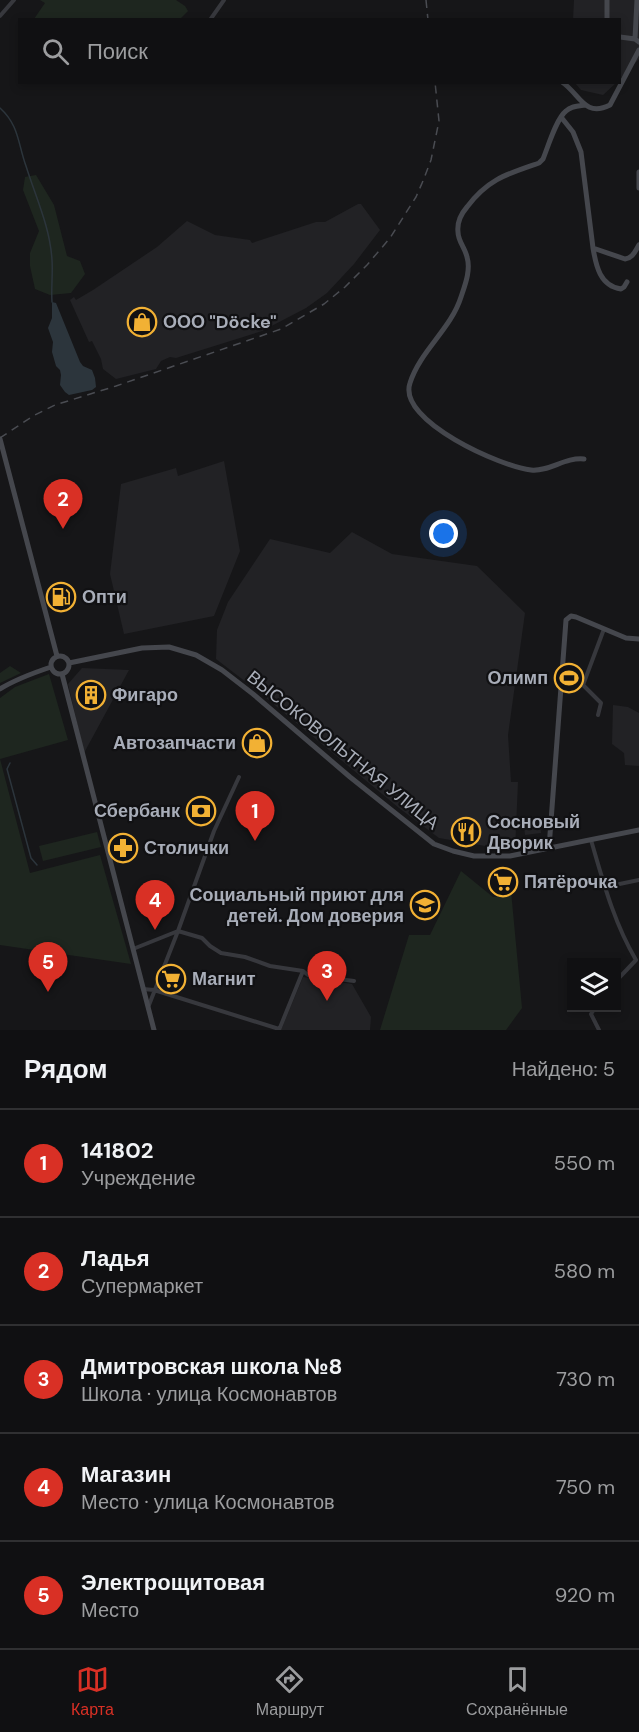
<!DOCTYPE html>
<html lang="ru">
<head>
<meta charset="utf-8">
<style>
	body { margin:0; font-family:"DM Sans",sans-serif; background:#19191b; color:#f1f3f6 }
	.controls { position:absolute; right:18px; bottom:18px; display:grid; overflow:hidden; border-radius:0px; box-shadow:0 3px 9px #0003 }
	.controls button { width:54px; height:54px; display:grid; place-items:center; padding:0; border:0; border-bottom:2px solid #303032; background:#101012; color:#f1f3f6; font:30px sans-serif }
	.you { position:absolute; left:444px; top:534px; width:21px; height:21px; margin:-15px; border:4px solid #fff; border-radius:50%; background:#1a73e8; box-shadow:0 0 0 9px #1a73e833 }
	.badge { display:grid; place-items:center; width:39px; height:39px; border-radius:50%; background:#d93025; color:#fff; font-size:20px; font-weight:700 }
	.pin { position:absolute; translate:-50% -50px; filter:drop-shadow(0 2px 3px #0008) }
	.pin::after { content:''; position:absolute; top:32px; width:21px; height:18px; background:inherit; clip-path:polygon(0 0,100% 0,50% 100%) }
	.list { margin:0; padding:0; list-style:none }
	h2 { display:flex; justify-content:space-between; align-items:center; height:78px; margin:0; padding:0 24px; font-size:26px }
	h2 small { font-size:20px; font-weight:400; color:#9c9d9f }
	.list li { display:grid; grid-template-columns:39px 1fr auto; gap:18px; align-items:center; box-sizing:border-box; height:108px; padding:0 24px; border-top:2px solid #303032 }
	.list b { display:block; font-size:22px; white-space:nowrap }
	.list p { margin:0; font-size:20px; white-space:nowrap; color:#9c9d9f }
	.list em { font-size:20px; font-style:normal; color:#9c9d9f }
	.icon { flex:none; width:33px; height:33px; fill:none; stroke:currentColor; stroke-width:2; stroke-linecap:round; stroke-linejoin:round }
	.map { position:relative; flex:none; width:639px; height:1030px; overflow:hidden }
	.search { position:absolute; background:#101012; box-shadow:0 3px 9px #0003; left:18px; right:18px; top:18px; height:66px; display:flex; align-items:center; gap:15px; box-sizing:border-box; padding:0 21px; border-radius:0px; color:#9c9d9f; font-size:22px }
	.sheet { height:618px; background:#101012 }
	nav { display:flex; justify-content:space-around; align-items:center; box-sizing:border-box; height:84px; border-top:2px solid #303032; background:#101012; font-size:16px; color:#9c9d9f }
	nav a { display:grid; justify-items:center; gap:3px }
	nav .on { color:#d93025 }
	.map>svg:first-child { display:block }
	.built { fill:#222225 }
	.green { fill:#1e261f }
	.water { fill:#2c353c }
	.lines { fill:none; stroke-linecap:round; stroke-linejoin:round }
	.stream { stroke:#2c353c; stroke-width:1.5 }
	.street { stroke:#37383d; stroke-width:4 }
	.secondary { stroke:#45474d; stroke-width:5 }
	.rail { stroke:#4a4c52; stroke-width:1.5; stroke-dasharray:8 6; stroke-linecap:butt }
	.labels { text-anchor:middle; dominant-baseline:central; stroke-width:4.5; stroke-linejoin:round; paint-order:stroke }
	.poi-label { font-size:18px; font-weight:bold; fill:#a8adb8; stroke:#111113; text-anchor:start }
	.street-label { font-size:18px; fill:#a8adb8; stroke:#111113 }
</style>
</head>
<body>
<div class="map">
<svg width="639" height="1030" viewBox="0 0 639 1030">
	<rect width="100%" height="100%" fill="#161618"/>
	<path class="built" d="M574 0H639V59L620 79V20H573Z
		M575 83H616L603 95 581 90Z
		M358 204H361L380 230 354 264 327 293 306 308 262 331 176 358 170 357 161 361 156 369 116 379 103 369 101 359 92 341 89 342 70 300 74 297 76 300 93 290 157 247 187 221 215 235 250 240 252 243 316 222H325Z
		M224 461 240 551 214 616 124 634 110 574 121 484 176 468 178 476Z
		M352 532 392 554 477 566 525 613 508 735 511 782H518L515 851 439 838 399 808 259 692 216 659 217 630 228 602 270 539 330 553Z
		M82 668 129 670 84 753 68 684Z
		M613 705 628 707 639 713V766L625 765 624 753 612 744Z
		M540 824 541 833 525 835 524 826Z
		M303 977 352 984 371 1017 370 1030H281Z"/>
	<path class="green" d="M40 0H176L185 6 188 11 180 19H34L45 3Z
		M36 175 54 205 67 256 80 261 85 274 71 293 50 295 35 289 30 266V253L39 231 23 190 25 177Z
		M10 666 21 673 0 683V673Z
		M49 674 68 740 0 759V698L15 687Z
		M0 759 30 873 100 855 131 964 0 945Z
		M97 832 101 847 43 861 39 846Z
		M461 871 493 897H505L511 891 522 1008 506 1030H380L409 935H430Z"/>
	<path class="water" d="M52 302 56 303 80 362 83 366 92 370 95 378 96 387 92 390 69 395 65 392 60 385 61 375 60 370 56 366 52 352 53 342 48 328 52 318Z"/>
	<g class="lines">
		<path class="stream" d="M0 108C19 125 18 144 26 166 36 198 50 227 52 260 53 274 51 288 52 302
			M10 763 7 769 31 858 37 865"/>
		<path class="street" d="M0 16 14 0
			M210 20 224 0
			M598 715 601 703 583 685 604 629
			M591 840C603 881 614 923 636 960L616 981
			M605 887 639 880
			M133 949 178 931 202 938 210 946 221 953 245 957 270 966 303 971 279 1030
			M303 971 308 975 354 981
			M143 989 154 990 279 1029
			M149 1005 178 931 214 831 239 777
			M595 1008 591 1014 599 1030"/>
		<path class="secondary" d="M637 0 635 39 639 42
			M607 20V0
			M620 37 635 39
			M562 82C580 94 584 118 610 105L639 50
			M561 117 573 132 581 152 593 248 625 259C633 258 635 251 639 245
			M639 172V188
			M593 248C596 266 600 286 621 289L624 287 627 282
			M0 439 57 656
			M584 459C565 457 549 472 531 470 502 467 397 421 410 383 420 351 451 329 461 297 465 285 471 270 467 257 465 248 458 241 458 232 457 223 461 214 467 207 488 179 507 174 539 163L543 159C548 147 556 119 566 111 571 106 578 106 585 105
			M51 665a9 9 0 1 1 18 0a9 9 0 1 1-18 0Z
			M69 663 142 648 169 647 196 655 222 670 253 694 350 777 434 844 453 851 474 856H510L639 830
			M62 674 154 1030
			M0 689C16 679 33 673 51 667
			M549 848 566 620 571 616 576 617 626 638 639 639"/>
		<path class="rail" d="M426 0 428 20
			M0 438 33 416 55 405 116 386 281 329 324 304 345 287 367 265 390 238 416 197 423 181 431 160 439 121 435 82"/>
	</g>
	<defs>
		<g id="shop-ring" transform="scale(1.5)"><circle r="9.5" fill="#111113" stroke="#f2b134" stroke-width="1.5"/><path d="M-5-2.5h2.3a2.7 3.5 0 0 1 5.4 0H5L5.5 6h-11ZM-1.5-2.5h3a1.5 2.3 0 0 0-3 0Z" fill="#f2b134"/></g>
		<g id="fuel-ring" transform="scale(1.5)"><circle r="9.5" fill="#111113" stroke="#f2b134" stroke-width="1.5"/><path d="M-5.5-6h7V0h2V4h1.3V-2.5L3-4.5l.8-.8L6-3V5H2.5V1h-1V6h-7ZM-4.2-4.7v3.2H.2V-4.7Z" fill="#f2b134"/></g>
		<g id="stadium-ring" transform="scale(1.5)"><circle r="9.5" fill="#111113" stroke="#f2b134" stroke-width="1.5"/><path d="M0-5a6.5 5 0 1 0 0 10a6.5 5 0 1 0 0-10ZM-3.5-1.8h7v3.6h-7Z" fill="#f2b134"/></g>
		<g id="building-ring" transform="scale(1.5)"><circle r="9.5" fill="#111113" stroke="#f2b134" stroke-width="1.5"/><path d="M-4-6H4V6H1V3H-1V6H-4ZM-2.5-4.3h1.7v1.8h-1.7ZM.8-4.3h1.7v1.8H.8ZM-2.5-1h1.7V.8h-1.7ZM.8-1h1.7V.8H.8Z" fill="#f2b134"/></g>
		<g id="bank-ring" transform="scale(1.5)"><circle r="9.5" fill="#111113" stroke="#f2b134" stroke-width="1.5"/><path d="M-6-4H6V4H-6ZM0-2.3a2.3 2.3 0 1 0 0 4.6a2.3 2.3 0 1 0 0-4.6Z" fill="#f2b134"/></g>
		<g id="restaurant-ring" transform="scale(1.5)"><circle r="9.5" fill="#111113" stroke="#f2b134" stroke-width="1.5"/><path d="M-5-6h1v4h1v-4h1v4h1v-4h1v5L-1.5 .5V6h-2V.5L-5-1ZM5-6V6H3V1.5H1.5Q1.5-4 5-6Z" fill="#f2b134"/></g>
		<g id="pharmacy-ring" transform="scale(1.5)"><circle r="9.5" fill="#111113" stroke="#f2b134" stroke-width="1.5"/><path d="M-2-6h4v4h4v4h-4v4h-4v-4h-4v-4h4Z" fill="#f2b134"/></g>
		<g id="supermarket-ring" transform="scale(1.5)"><circle r="9.5" fill="#111113" stroke="#f2b134" stroke-width="1.5"/><path d="M-6-5.5h2.5l.6 2H6L4.5 2H-2.5L-4.4-4H-6ZM-1.5 3.2a1.3 1.3 0 1 0 .1 0ZM3 3.2a1.3 1.3 0 1 0 .1 0Z" fill="#f2b134"/></g>
		<g id="school-ring" transform="scale(1.5)"><circle r="9.5" fill="#111113" stroke="#f2b134" stroke-width="1.5"/><path d="M0-5L7-2L0 1L-7-2ZM-4 1L0 2.5L4 1V4Q0 6-4 4Z" fill="#f2b134"/></g>
	</defs>
	<g fill-rule="evenodd">
		<use href="#shop-ring" x="142" y="322"/>
		<use href="#fuel-ring" x="61" y="597"/>
		<use href="#stadium-ring" x="569" y="678"/>
		<use href="#building-ring" x="91" y="695"/>
		<use href="#shop-ring" x="257" y="743"/>
		<use href="#bank-ring" x="201" y="811"/>
		<use href="#restaurant-ring" x="466" y="832"/>
		<use href="#pharmacy-ring" x="123" y="848"/>
		<use href="#supermarket-ring" x="503" y="882"/>
		<use href="#school-ring" x="425" y="905"/>
		<use href="#supermarket-ring" x="171" y="979"/>
	</g>
	<g class="labels">
		<g class="poi-label">
			<text x="163" y="322">ООО "Döcke"</text>
			<text x="82" y="597">Опти</text>
			<text x="548" y="678" text-anchor="end">Олимп</text>
			<text x="112" y="695">Фигаро</text>
			<text x="236" y="743" text-anchor="end">Автозапчасти</text>
			<text x="180" y="811" text-anchor="end">Сбербанк</text>
			<text x="487" y="822">Сосновый<tspan x="487" dy="21">Дворик</tspan></text>
			<text x="144" y="848">Столички</text>
			<text x="524" y="882">Пятёрочка</text>
			<text x="404" y="895" text-anchor="end">Социальный приют для<tspan x="404" dy="21">детей. Дом доверия</tspan></text>
			<text x="192" y="979">Магнит</text>
		</g>
		<g class="street-label">
			<text transform="translate(343 750) rotate(39)">ВЫСОКОВОЛЬТНАЯ УЛИЦА</text>
		</g>
	</g>
</svg>
<div class="controls">
<button><svg class="icon" aria-label="layers" viewBox="0 0 24 24"><path d="M12 4l9 5-9 5-9-5zM3 14l9 5 9-5"/></svg></button>
</div>
<div class="you"></div>
<div class="pin badge" style="left:255px;top:841px">1</div>
<div class="pin badge" style="left:63px;top:529px">2</div>
<div class="pin badge" style="left:327px;top:1001px">3</div>
<div class="pin badge" style="left:155px;top:930px">4</div>
<div class="pin badge" style="left:48px;top:992px">5</div>
<div class="search"><svg class="icon" aria-label="search" viewBox="0 0 24 24"><circle cx="10" cy="10" r="6"/><path d="M15 15l6 6"/></svg>Поиск</div>
</div>
<section class="sheet">
<h2>Рядом<small>Найдено: 5</small></h2>
<ul class="list">
<li><span class="badge">1</span><div><b>141802</b><p>Учреждение</p></div><em>550 m</em></li>
<li><span class="badge">2</span><div><b>Ладья</b><p>Супермаркет</p></div><em>580 m</em></li>
<li><span class="badge">3</span><div><b>Дмитровская школа №8</b><p>Школа · улица Космонавтов</p></div><em>730 m</em></li>
<li><span class="badge">4</span><div><b>Магазин</b><p>Место · улица Космонавтов</p></div><em>750 m</em></li>
<li><span class="badge">5</span><div><b>Электрощитовая</b><p>Место</p></div><em>920 m</em></li>
</ul>
</section>
<nav>
<a class="on"><svg class="icon" aria-label="map" viewBox="0 0 24 24"><path d="M3 6l6-2 6 2 6-2v14l-6 2-6-2-6 2zM9 4v14M15 6v14"/></svg>Карта</a>
<a><svg class="icon" aria-label="directions" viewBox="0 0 24 24"><path d="M12 3l9 9-9 9-9-9zM9 14v-3h6M13 9l2 2-2 2"/></svg>Маршрут</a>
<a><svg class="icon" aria-label="saved" viewBox="0 0 24 24"><path d="M7 4h10v16l-5-4-5 4z"/></svg>Сохранённые</a>
</nav>
</body>
</html>
